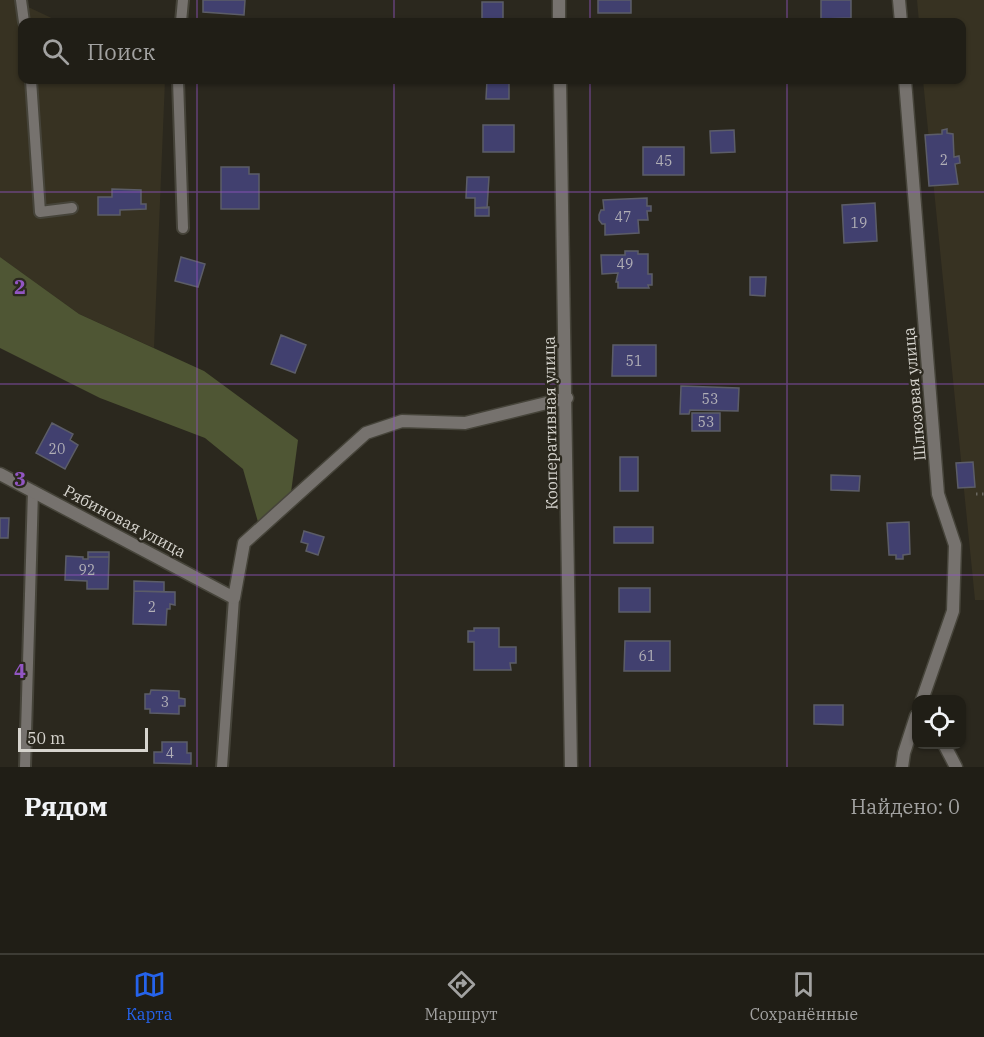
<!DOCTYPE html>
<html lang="ru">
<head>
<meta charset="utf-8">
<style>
	body { margin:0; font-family:"IBM Plex Serif",serif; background:#2d2b23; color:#f1f3f6 }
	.controls { position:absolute; right:18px; bottom:18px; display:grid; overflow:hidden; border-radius:12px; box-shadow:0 2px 4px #0004 }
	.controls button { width:54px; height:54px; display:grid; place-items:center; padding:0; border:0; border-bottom:2px solid #3d3c35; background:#201e16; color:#f1f3f6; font:30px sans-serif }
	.scale { position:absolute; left:18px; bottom:15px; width:130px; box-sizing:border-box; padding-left:6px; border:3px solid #d6d4ce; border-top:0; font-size:16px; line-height:21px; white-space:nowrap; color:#d6d4ce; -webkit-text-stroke:4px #2b281e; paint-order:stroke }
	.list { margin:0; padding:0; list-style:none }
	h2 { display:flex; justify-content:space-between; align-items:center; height:78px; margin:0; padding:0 24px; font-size:26px }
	h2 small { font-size:20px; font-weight:400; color:#a2a2a1 }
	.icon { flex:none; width:33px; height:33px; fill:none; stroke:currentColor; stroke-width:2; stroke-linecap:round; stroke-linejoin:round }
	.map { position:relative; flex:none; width:984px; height:767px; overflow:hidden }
	.search { position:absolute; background:#201e16; box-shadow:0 2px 4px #0004; left:18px; right:18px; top:18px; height:66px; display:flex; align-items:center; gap:15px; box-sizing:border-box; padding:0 21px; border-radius:12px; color:#a2a2a1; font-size:22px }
	.sheet { height:186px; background:#201e16 }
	nav { display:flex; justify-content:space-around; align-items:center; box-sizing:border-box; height:84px; border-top:2px solid #3d3c35; background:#201e16; font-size:16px; color:#a2a2a1 }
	nav a { display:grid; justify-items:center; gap:3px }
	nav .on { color:#2563eb }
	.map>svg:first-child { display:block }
	.built { fill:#373222 }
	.green { fill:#4f5634 }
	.building { fill:#41406f; stroke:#5c5d68; stroke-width:1.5 }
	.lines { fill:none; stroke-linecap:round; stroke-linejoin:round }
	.service-casing { stroke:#46443a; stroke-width:14 }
	.minor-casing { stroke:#46443a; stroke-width:15 }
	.path { stroke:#6a675f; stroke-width:3; stroke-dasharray:1.5 4.5; stroke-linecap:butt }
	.service { stroke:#76726e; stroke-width:10 }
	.minor { stroke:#76726e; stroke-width:12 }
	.grid { fill:none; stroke:#9256c3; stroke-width:1.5; stroke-opacity:0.55 }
	.labels { text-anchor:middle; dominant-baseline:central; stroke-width:4.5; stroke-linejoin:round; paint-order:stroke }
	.number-label { font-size:14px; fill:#b1afb6 }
	.street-label { font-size:16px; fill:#d6d4ce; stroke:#2b281e }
	.grid-label { font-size:20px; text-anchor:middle; font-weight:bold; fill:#9256c3; stroke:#2b281e; stroke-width:4.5; stroke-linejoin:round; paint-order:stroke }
</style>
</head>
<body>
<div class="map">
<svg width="984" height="767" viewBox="0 0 984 767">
	<rect width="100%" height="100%" fill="#2b281e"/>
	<path class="built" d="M0 0H22L24 5 60 22H22V80H165L154 348 79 314 0 257Z
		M917 0H984V600H975L923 80H962V22H919Z"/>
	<path class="green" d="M0 257 79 314 204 371 298 440 290 500 258 522 243 469 205 438 100 398 0 348Z"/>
	<path class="building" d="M203 0H245L244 15 203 12Z
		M598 0H631V13H598Z
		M821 0H851V18L821 19Z
		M482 2H503V22H482Z
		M487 80H509V99H486Z
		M483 125H514V152H483Z
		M947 129V133L953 134 954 157 959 156 960 163 955 164 958 184 929 186 925 135 942 134V130Z
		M734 130 735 152 711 153 710 131Z
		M643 147H684V175H643Z
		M221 167H249V174H259V209H221Z
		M467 177H489L487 208H475V198H466Z
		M467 177H489L487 208H475V198H466Z
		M112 189 141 190V204H146V209L120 210V215H98V197H112Z
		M647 198V206H651V211H647L648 220H638L639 233 605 235V224H602L599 220V215L601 210H604L603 200Z
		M875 203 877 241 844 243 842 205Z
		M487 207H489V216H475V208Z
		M625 251H638V254H648V274H652V285H648L649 288H618V282H616L618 273 602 274 601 255H625Z
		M181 257 205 264 198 287 175 281Z
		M750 277H766L765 296 750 295Z
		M281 335 306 345 295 373 271 364Z
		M613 345H656V376H612Z
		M681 386 739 388 738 411 690 410 689 414H680Z
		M692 413H720V431H692Z
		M52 423 73 434 70 440 78 445 65 469 36 453Z
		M620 457H638V491H620Z
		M973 462 975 487 958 488 956 463Z
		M831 475 860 476 859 491 831 490Z
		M0 518H9L8 538H0Z
		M909 522 910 554 903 555V559H896V555H889L887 523Z
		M614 527H653V543H614Z
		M304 531 324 537 318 555 306 551 308 544 301 542Z
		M88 552H109V557H88Z
		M66 556 83 557V559H88V557H109L108 589H87V581L65 580Z
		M66 556 83 557V559H88V557H109L108 589H87V581L65 580Z
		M134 581 164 582V592L134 591Z
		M619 588H650V612H619Z
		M134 591 175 592V605L170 604V609H167L166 625 133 624Z
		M474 628H499V647H516V663H510L511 670H474V642H468V631H474Z
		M625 641H670V671H624Z
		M151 690 179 691V698L185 699V706H179V714L150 713V709H145V694H150Z
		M814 705H843V725L814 724Z
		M162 742H187V753H191V764L154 763V752H162Z"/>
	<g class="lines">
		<g class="service-casing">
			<path id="service" d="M21 0 24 22
				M181 22 183 0
				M31 80 40 212 72 208
				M178 80 183 228
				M25 767 33 491
				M222 767 234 598"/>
		</g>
		<g class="minor-casing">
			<path id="minor" d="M559 0V22
				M899 0 901 22
				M560 80 571 767
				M905 80 938 494 955 545 953 611 922 700
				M0 474 234 598 244 543 366 433 402 421 465 423 567 398
				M944 744 956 767
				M902 767 904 753 916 716"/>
		</g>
		<path class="path" d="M976 494H984"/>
		<use href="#service" class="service"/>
		<use href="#minor" class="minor"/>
	</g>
	<path class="grid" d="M197 0V22M394 0V22M590 0V22M787 0V22M197 80V767M394 80V767M590 80V767M787 80V767M0 192H984M0 384H984M0 575H984"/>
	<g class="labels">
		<g class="number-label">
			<text x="944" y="160">2</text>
			<text x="664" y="161">45</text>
			<text x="623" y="217">47</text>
			<text x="859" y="223">19</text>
			<text x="625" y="264">49</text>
			<text x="634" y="361">51</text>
			<text x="710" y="399">53</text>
			<text x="706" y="422">53</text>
			<text x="57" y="449">20</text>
			<text x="87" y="570">92</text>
			<text x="152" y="607">2</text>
			<text x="647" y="656">61</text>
			<text x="165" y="702">3</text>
			<text x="170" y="753">4</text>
		</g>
		<g class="street-label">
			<text transform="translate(914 394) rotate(-95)">Шлюзовая улица</text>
			<text transform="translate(550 423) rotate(-91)">Кооперативная улица</text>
			<text transform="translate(125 521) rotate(28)">Рябиновая улица</text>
		</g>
	</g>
	<g class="grid-label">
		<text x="20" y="294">2</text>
		<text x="20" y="486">3</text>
		<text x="20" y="678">4</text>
	</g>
</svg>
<div class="controls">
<button><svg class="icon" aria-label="locate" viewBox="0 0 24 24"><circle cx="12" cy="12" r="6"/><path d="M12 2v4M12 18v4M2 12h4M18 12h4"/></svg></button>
</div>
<div class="scale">50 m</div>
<div class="search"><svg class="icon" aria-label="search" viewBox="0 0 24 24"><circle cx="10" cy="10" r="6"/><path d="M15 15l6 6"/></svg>Поиск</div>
</div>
<section class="sheet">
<h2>Рядом<small>Найдено: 0</small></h2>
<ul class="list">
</ul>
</section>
<nav>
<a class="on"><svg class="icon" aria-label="map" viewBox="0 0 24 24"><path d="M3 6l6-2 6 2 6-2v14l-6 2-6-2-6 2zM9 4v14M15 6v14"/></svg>Карта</a>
<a><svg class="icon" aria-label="directions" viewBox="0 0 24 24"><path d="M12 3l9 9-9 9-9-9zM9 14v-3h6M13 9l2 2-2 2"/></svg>Маршрут</a>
<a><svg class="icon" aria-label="saved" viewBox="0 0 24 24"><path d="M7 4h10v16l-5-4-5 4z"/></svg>Сохранённые</a>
</nav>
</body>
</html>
